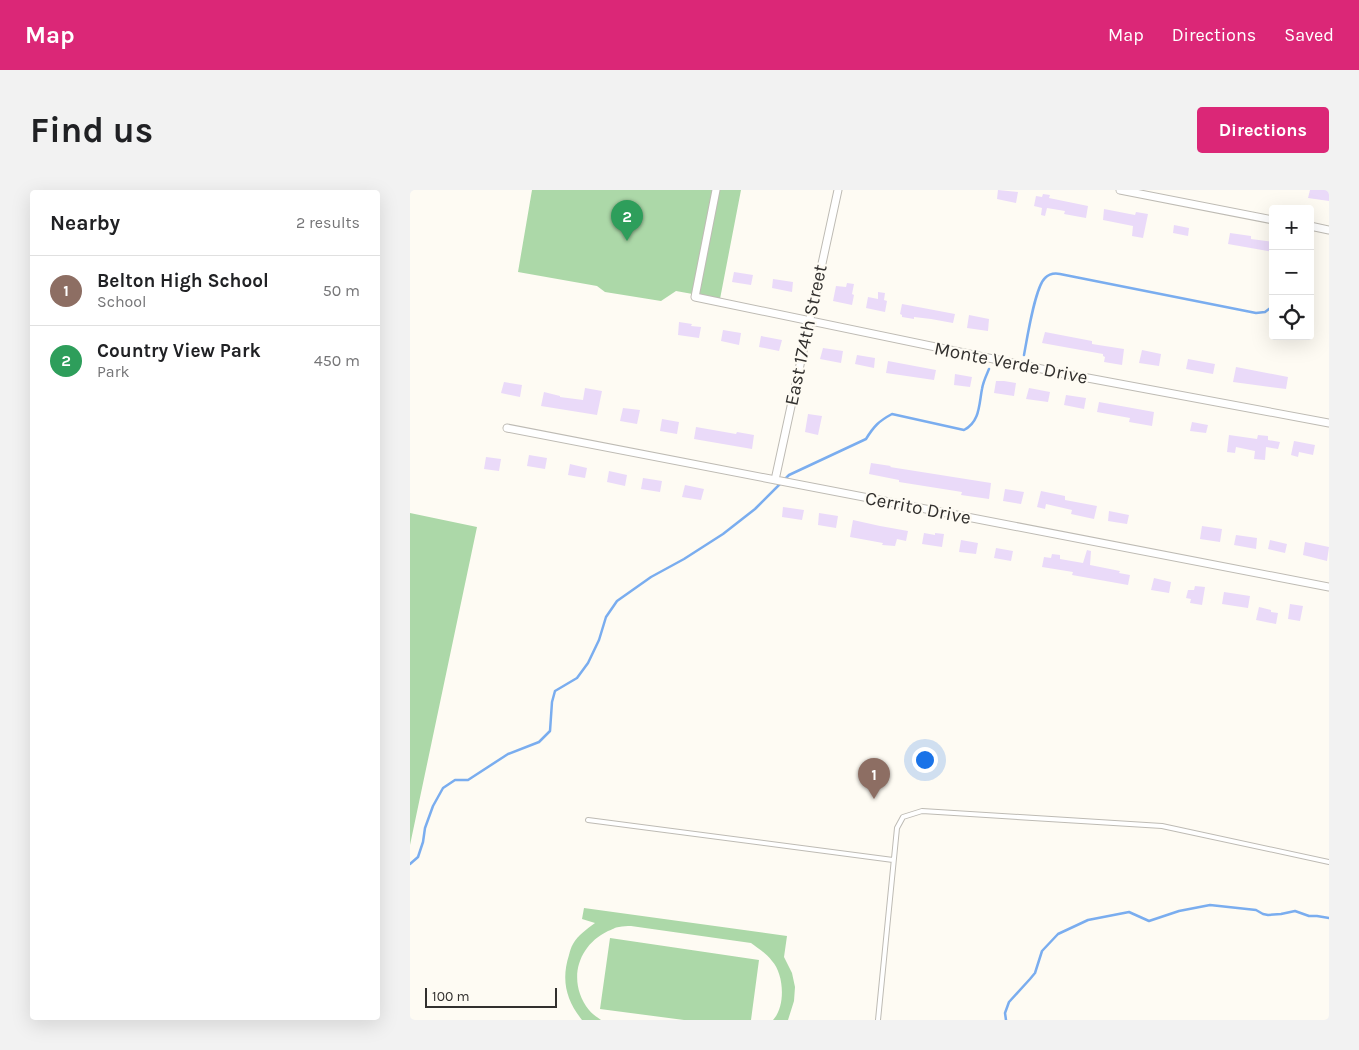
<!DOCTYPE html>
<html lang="en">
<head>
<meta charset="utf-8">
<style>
	body { margin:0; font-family:Karla,sans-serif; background:#f2f2f2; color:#202124 }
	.controls { position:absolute; right:15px; top:15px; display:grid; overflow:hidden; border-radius:5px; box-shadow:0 5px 20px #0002 }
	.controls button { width:45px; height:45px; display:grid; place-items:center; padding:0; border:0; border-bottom:1px solid #e0e0e0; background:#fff; color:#202124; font:25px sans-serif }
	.scale { position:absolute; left:15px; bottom:12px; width:132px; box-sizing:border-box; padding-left:5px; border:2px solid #32302e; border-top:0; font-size:14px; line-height:18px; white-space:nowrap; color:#32302e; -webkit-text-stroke:4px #fefbf3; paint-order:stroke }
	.you { position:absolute; left:514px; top:569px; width:18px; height:18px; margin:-12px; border:4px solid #fff; border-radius:50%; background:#1a73e8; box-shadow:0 0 0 8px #1a73e833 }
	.badge { display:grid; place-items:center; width:32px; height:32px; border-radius:50%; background:#db2777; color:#fff; font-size:16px; font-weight:700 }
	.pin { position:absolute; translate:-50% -41px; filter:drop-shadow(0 1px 2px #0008) }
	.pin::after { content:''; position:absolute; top:26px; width:18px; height:15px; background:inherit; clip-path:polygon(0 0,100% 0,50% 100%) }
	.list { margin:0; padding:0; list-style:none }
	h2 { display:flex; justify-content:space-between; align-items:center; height:65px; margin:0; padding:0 20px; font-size:21px }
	h2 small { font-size:16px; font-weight:400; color:#757577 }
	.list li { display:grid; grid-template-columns:32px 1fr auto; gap:15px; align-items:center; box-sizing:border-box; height:70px; padding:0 20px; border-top:1px solid #e0e0e0 }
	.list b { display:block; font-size:19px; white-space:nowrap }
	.list p { margin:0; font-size:16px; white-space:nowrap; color:#757577 }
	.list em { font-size:16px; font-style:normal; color:#757577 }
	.icon { flex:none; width:28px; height:28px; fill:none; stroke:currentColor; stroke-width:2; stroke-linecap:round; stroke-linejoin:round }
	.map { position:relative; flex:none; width:919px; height:830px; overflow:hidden; border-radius:5px }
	header { display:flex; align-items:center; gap:30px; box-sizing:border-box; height:70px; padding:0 25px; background:#db2777; color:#fff }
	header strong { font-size:24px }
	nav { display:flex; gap:28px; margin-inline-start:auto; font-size:18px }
	.intro { display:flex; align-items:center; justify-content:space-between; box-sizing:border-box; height:120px; padding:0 30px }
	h1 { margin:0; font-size:35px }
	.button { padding:12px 22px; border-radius:5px; background:#db2777; color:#fff; font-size:18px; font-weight:700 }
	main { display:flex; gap:30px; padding:0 30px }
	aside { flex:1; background:#fff; border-radius:5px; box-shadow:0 5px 20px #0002 }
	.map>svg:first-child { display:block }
	.green { fill:#acd8a8 }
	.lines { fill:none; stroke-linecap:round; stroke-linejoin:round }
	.stream { stroke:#7aadef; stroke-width:2.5 }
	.building { fill:#eadaf9 }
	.service-casing { stroke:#bebbb4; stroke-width:6 }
	.minor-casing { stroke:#bebbb4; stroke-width:9 }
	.service { stroke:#fff; stroke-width:4 }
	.minor { stroke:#fff; stroke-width:7 }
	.labels { text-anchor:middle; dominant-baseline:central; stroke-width:4.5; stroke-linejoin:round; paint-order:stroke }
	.street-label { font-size:19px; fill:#32302e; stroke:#fefbf3 }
</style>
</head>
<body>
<header>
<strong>Map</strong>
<nav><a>Map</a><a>Directions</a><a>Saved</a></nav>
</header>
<div class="intro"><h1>Find us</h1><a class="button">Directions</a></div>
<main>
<aside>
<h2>Nearby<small>2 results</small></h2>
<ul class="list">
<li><span class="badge" style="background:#8d6e63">1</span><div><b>Belton High School</b><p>School</p></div><em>50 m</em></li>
<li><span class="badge" style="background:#2e9e5b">2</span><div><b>Country View Park</b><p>Park</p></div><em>450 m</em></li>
</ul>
</aside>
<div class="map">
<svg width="919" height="830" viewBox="0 0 919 830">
	<rect width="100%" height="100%" fill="#fefbf3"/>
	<path class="green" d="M122 0H331L310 109 266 101 251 111 195 102 187 96 108 82Z
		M0 323 67 337 0 655Z
		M174 718 377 746 374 767 382 783 385 797 384 811 378 830H363C376 816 374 784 362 771 356 763 349 759 341 753L221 736C217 736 213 736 209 737 205 737 202 740 198 741 167 756 157 792 179 820 182 824 187 827 191 830H172C156 810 151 790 159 765 160 761 161 757 163 754 168 745 177 739 185 733L172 729Z
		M200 748 349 770 341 830H274L190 819Z"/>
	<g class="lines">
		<path class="stream" d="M614 165C617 149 625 97 635 88 639 84 645 83 650 84L846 123 855 122 863 116
			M0 674 8 667 13 652 15 638 23 616 33 598 45 590H58L98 564 129 552 140 541 142 512 145 501 167 488 178 473 189 450 196 427 207 411 241 387 274 369 313 344 345 319 379 285 456 249C464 236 469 231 482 224L554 240C570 232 569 214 572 199 573 192 576 186 579 179
			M596 830 595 823 599 812 620 789 625 783 632 761 648 744 678 730 719 722 739 731 769 721 800 715 846 720 853 724 858 725 871 724 885 721 899 726H907L919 728"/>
	</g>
	<path class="building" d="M588 0 608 2 606 13 587 9Z
		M900 0H919V11L898 8Z
		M633 4 640 5 639 8 678 16 676 28 654 24 655 21 637 18 635 26 631 25 632 18 624 16 626 6 632 7Z
		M694 19 725 25 726 22 738 24 733 48 722 46 723 36 693 30Z
		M764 35 779 38 778 46 763 43Z
		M820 43 841 46V49L863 52V62L818 54Z
		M324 82 343 85 341 95 322 92Z
		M363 89 383 92 382 102 362 98Z
		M437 93 444 94 442 104 444 105 442 115 423 111 426 96 436 97Z
		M468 102 475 103 474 110 477 111 475 122 456 118 458 107 468 109Z
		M492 114 545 124 543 133 521 129 504 127V129L492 127V125L490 124Z
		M559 125 579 129 578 141 557 138Z
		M269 132 282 134 281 136 291 137 289 148 268 145Z
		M313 140 331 143 329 155 311 151Z
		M635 142 682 151V154L714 159 712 175 694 172 695 167 693 166V164L632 153Z
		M351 146 372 150 369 161 349 157Z
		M413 158 433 161 431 173 410 169Z
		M732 160 751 164 749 176 729 173Z
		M447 165 465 168 464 178 445 174Z
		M778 169 805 174 803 184 776 179Z
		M478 171 526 180 524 190 476 183Z
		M826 177 878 187 876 199 823 192Z
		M545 184 562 187 560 197 544 195Z
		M586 191H594L606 193 604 206 584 203Z
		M94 192 112 195 110 207 91 203Z
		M175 198 192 201 187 225 131 216 134 202 150 206V207L173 210Z
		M619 198 640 202 638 212 616 209Z
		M656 205 676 208 674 219 654 215Z
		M689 212 744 222 742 236 719 232 720 228 687 222Z
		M213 218 230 220 227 234 210 231Z
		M398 224 412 226 408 245 395 242Z
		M252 229 269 232 267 244 250 241Z
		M782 232 798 235 796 243 780 241Z
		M286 237 326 244 327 242 344 245 342 259 284 249Z
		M819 245 847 249 848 245 858 246V250L870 252 868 259 856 257 855 270 844 269 845 261 826 257 825 263 817 262Z
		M884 251 905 255 903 265 889 262 888 267 881 265Z
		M119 265 137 268 135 279 117 276Z
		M76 267 91 269 89 281 74 279Z
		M461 273 481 276 480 277 581 293 579 309 551 305 552 302 489 292V290L459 284Z
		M160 274 177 278 175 288 158 285Z
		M199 281 217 285 215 296 197 292Z
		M233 288 252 291 250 302 231 299Z
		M275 295 294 299 291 310 272 307Z
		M595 299 614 302 611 314 593 311Z
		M631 301 655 306V310L687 316 684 329 661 324 662 320 636 314 635 319 627 317Z
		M373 317 394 320 392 330 372 327Z
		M699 321 719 325 717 334 698 331Z
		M409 323 428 326 426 338 408 335Z
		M443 330 470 336 498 341 496 351 487 349 485 356 472 355 473 353 440 347Z
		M792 336 812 339 810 352 790 349Z
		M514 343 525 345V343L534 344 532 357 512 354Z
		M826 345 847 348 846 359 824 355Z
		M551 350 568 353 566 364 549 362Z
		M860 350 877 354 875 363 858 359Z
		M895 352 919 357 917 371 893 365Z
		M586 358 603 361 601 371 584 368Z
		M677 360 681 361 680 375 710 381 709 383 720 385 718 395 662 385 663 382 632 377 634 367 641 368 642 364 650 365V369L673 373Z
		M744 388 761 392 759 403 741 400Z
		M785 396 795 397 792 415 780 413 781 409 776 408 778 400H784Z
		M814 402 840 406 838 418 812 414Z
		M880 414 893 416 890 431 878 429Z
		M849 417 861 420V422L868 423 866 434 846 430Z"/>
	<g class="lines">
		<g class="service-casing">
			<path id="service" d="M178 630 483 670
				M468 830 487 638 493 627 512 621 752 636 919 672"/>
		</g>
		<g class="minor-casing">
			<path id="minor" d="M306 0 285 107 651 183 919 233
				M710 0 863 30
				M900 36 919 40
				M97 238 919 397
				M365 290 428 0"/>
		</g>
		<use href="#service" class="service"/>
		<use href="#minor" class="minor"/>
	</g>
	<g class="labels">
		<g class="street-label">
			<text transform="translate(396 145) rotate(-78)">East 174th Street</text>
			<text transform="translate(601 173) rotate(11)">Monte Verde Drive</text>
			<text transform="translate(508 318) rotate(11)">Cerrito Drive</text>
		</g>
	</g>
</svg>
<div class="controls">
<button>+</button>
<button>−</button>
<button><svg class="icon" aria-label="locate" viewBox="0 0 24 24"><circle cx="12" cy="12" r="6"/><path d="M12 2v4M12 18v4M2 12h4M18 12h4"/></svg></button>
</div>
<div class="scale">100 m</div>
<div class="you"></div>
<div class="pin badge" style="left:464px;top:609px;background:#8d6e63">1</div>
<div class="pin badge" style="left:217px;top:51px;background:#2e9e5b">2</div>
</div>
</main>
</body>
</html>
